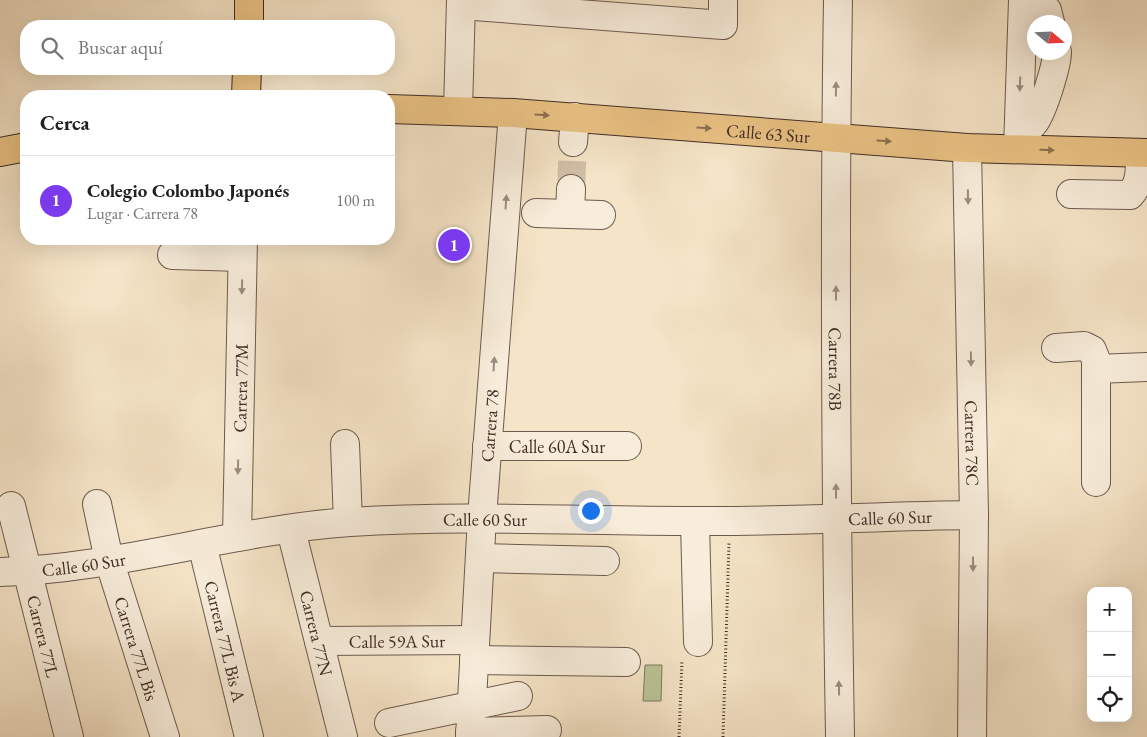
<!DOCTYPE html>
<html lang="es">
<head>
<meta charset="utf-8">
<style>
	body { margin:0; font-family:"EB Garamond",serif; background:#f6f6f6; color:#202124 }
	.controls { position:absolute; right:15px; bottom:15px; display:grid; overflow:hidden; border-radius:10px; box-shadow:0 5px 20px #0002 }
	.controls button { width:45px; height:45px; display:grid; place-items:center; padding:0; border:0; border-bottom:1px solid #e0e0e0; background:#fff; color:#202124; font:25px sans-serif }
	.compass { position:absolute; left:1027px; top:15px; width:45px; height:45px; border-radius:50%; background:#fff; box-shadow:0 5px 20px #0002; rotate:109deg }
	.you { position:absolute; left:590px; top:510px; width:18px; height:18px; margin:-12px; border:4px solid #fff; border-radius:50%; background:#1a73e8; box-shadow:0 0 0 8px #1a73e833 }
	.badge { display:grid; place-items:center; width:32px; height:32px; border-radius:50%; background:#7c3aed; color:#fff; font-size:16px; font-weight:700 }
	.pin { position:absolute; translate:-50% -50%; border:2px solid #fff; box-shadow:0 1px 5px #0006 }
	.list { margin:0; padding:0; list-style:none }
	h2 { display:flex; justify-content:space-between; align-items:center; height:65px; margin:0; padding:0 20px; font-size:21px }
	h2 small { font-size:16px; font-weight:400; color:#757577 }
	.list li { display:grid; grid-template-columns:32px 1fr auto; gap:15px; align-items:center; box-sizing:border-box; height:90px; padding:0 20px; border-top:1px solid #e0e0e0 }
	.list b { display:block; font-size:19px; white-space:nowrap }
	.list p { margin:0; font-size:16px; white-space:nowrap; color:#757577 }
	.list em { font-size:16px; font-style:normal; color:#757577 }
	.icon { flex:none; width:28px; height:28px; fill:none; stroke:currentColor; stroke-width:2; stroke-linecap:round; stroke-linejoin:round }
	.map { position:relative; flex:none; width:1147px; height:737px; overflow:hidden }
	.search { position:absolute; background:#fff; box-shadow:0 5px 20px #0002; left:20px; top:20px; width:375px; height:55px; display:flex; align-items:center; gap:12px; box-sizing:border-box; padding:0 18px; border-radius:20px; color:#757577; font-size:19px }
	.panel { position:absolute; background:#fff; box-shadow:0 5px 20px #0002; left:20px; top:90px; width:375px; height:155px; border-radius:20px }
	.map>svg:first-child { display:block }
	.green { fill:#bac597; stroke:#7d785e }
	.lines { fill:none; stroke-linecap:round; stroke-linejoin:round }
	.minor-tunnel { stroke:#d1bfa7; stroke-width:28; stroke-dasharray:28 14; stroke-linecap:butt }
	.minor-casing { stroke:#6d5a4e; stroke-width:30 }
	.major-casing { stroke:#402c26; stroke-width:30 }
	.path { stroke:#402c26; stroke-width:3; stroke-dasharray:1 2.5; stroke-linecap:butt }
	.minor { stroke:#f8eddb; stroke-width:28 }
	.major { stroke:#eac284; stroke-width:28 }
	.oneway { fill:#9c8c80 }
	.oneway2 { fill:#8c7050 }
	.labels { text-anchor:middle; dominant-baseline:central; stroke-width:4; stroke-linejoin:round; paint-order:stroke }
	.street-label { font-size:18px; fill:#402c26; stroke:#f8eddb }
</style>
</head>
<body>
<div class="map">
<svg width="1147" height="737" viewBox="0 0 1147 737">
	<rect width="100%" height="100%" fill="#f5e4c7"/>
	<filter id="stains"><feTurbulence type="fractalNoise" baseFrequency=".004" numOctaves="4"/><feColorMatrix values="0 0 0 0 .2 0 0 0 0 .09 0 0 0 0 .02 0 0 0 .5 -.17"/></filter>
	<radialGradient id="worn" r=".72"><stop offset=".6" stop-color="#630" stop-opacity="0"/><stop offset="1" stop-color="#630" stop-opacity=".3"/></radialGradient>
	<path class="green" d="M645 665H662L661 701H643Z"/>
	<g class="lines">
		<path class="minor-tunnel" d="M571 189 573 142"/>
		<g class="minor-casing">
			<g id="minor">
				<path id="s1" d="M838 0C834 246 836 491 840 737"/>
				<path d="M461 5 723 25V0"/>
				<path d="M1047 10 1050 22"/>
				<path d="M458 111 461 0"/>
				<path d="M1019 129C1024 128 1030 128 1033 124 1042 115 1057 65 1057 52"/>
				<path d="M573 142 575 117"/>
				<path id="s2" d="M967 148 974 515 972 737"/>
				<path d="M1018 149 1023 0"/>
				<path d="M1071 194 1130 195C1141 183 1140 168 1140 153"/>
				<path d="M536 213 601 215"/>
				<path d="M570 214 571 189"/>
				<path d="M172 255 242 257"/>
				<path d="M1056 348 1084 346 1092 350 1096 360V482"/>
				<path d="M1096 369 1147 367"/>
				<path d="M345 444 348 522"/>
				<path id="s3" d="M487 446H627"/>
				<path id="s4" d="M97 504 109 560 165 737"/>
				<path id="s5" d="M11 506 69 737"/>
				<path d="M695 522 698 642"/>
				<path id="s6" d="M291 530 343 737"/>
				<path id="s7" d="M237 537 243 239"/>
				<path id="s8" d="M202 544 249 737"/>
				<path d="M480 558 605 561"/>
				<path id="s9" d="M0 572C118 569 232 530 350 522 465 515 579 521 694 521 787 522 880 516 974 515"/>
				<path id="s10" d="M319 641 475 640"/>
				<path d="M474 660 626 662"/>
				<path d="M389 723 518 696"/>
				<path d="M470 732 547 730"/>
				<path id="s11" d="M470 737 482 517 513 113"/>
			</g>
		</g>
		<g class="major-casing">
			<g id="major">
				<path d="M249 26V0"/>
				<path d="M246 96 247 69"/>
				<path id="s12" d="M389 109 513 113 967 148 1147 153"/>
				<path d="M0 152 26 147"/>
			</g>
		</g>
		<path class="path" d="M679 737 682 660
			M723 737 729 543"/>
		<use href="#minor" class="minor"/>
		<use href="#major" class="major"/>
	</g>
	<defs><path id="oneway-solid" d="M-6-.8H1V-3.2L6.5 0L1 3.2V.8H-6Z" transform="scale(1.25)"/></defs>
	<g class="oneway">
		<use href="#oneway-solid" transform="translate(1020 84) rotate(92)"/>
		<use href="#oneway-solid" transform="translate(836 89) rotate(-89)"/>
		<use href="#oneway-solid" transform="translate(968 197) rotate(89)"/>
		<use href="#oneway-solid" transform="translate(506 202) rotate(-86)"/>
		<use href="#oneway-solid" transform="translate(242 287) rotate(91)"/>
		<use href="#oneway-solid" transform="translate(836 293) rotate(-90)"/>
		<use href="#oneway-solid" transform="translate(971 359) rotate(89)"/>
		<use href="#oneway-solid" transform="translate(494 364) rotate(-86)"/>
		<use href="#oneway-solid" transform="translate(238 467) rotate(91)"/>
		<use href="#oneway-solid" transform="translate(836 491) rotate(-90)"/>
		<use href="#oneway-solid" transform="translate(973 564) rotate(90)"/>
		<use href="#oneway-solid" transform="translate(839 688) rotate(-91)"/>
	</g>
	<g class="oneway2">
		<use href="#oneway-solid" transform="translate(542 115) rotate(4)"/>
		<use href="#oneway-solid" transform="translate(704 128) rotate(4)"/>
		<use href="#oneway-solid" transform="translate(884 141) rotate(4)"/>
		<use href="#oneway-solid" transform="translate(1047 150) rotate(2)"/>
	</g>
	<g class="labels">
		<g class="street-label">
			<text stroke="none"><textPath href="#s12" startOffset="380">Calle 63 Sur</textPath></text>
			<text stroke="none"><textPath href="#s1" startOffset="369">Carrera 78B</textPath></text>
			<text stroke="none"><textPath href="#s7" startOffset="149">Carrera 77M</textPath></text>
			<text stroke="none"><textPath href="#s11" startOffset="312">Carrera 78</textPath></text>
			<text stroke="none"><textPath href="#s2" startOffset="295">Carrera 78C</textPath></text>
			<text stroke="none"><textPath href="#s3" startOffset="70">Calle 60A Sur</textPath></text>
			<text stroke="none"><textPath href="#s9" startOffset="894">Calle 60 Sur</textPath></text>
			<text stroke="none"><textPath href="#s9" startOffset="489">Calle 60 Sur</textPath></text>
			<text stroke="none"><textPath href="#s9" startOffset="84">Calle 60 Sur</textPath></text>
			<text stroke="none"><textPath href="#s6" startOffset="106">Carrera 77N</textPath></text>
			<text stroke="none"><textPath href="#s5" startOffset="134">Carrera 77L</textPath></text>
			<text stroke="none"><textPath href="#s8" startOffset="100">Carrera 77L Bis A</textPath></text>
			<text stroke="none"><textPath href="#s10" startOffset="78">Calle 59A Sur</textPath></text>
			<text stroke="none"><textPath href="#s4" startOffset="150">Carrera 77L Bis</textPath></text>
		</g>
	</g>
	<rect width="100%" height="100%" filter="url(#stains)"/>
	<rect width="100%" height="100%" fill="url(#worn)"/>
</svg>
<div class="controls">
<button>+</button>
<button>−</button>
<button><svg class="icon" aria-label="locate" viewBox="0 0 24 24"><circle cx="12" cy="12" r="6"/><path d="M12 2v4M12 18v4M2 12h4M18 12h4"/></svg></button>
</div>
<svg class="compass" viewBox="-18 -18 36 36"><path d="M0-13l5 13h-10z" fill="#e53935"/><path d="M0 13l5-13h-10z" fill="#757577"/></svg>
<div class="you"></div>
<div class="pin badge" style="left:454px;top:245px">1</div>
<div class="search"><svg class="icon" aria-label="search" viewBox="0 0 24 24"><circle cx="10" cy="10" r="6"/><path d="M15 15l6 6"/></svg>Buscar aquí</div>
<section class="panel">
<h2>Cerca<small></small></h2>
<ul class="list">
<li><span class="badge">1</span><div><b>Colegio Colombo Japonés</b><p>Lugar · Carrera 78</p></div><em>100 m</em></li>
</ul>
</section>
</div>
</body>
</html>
